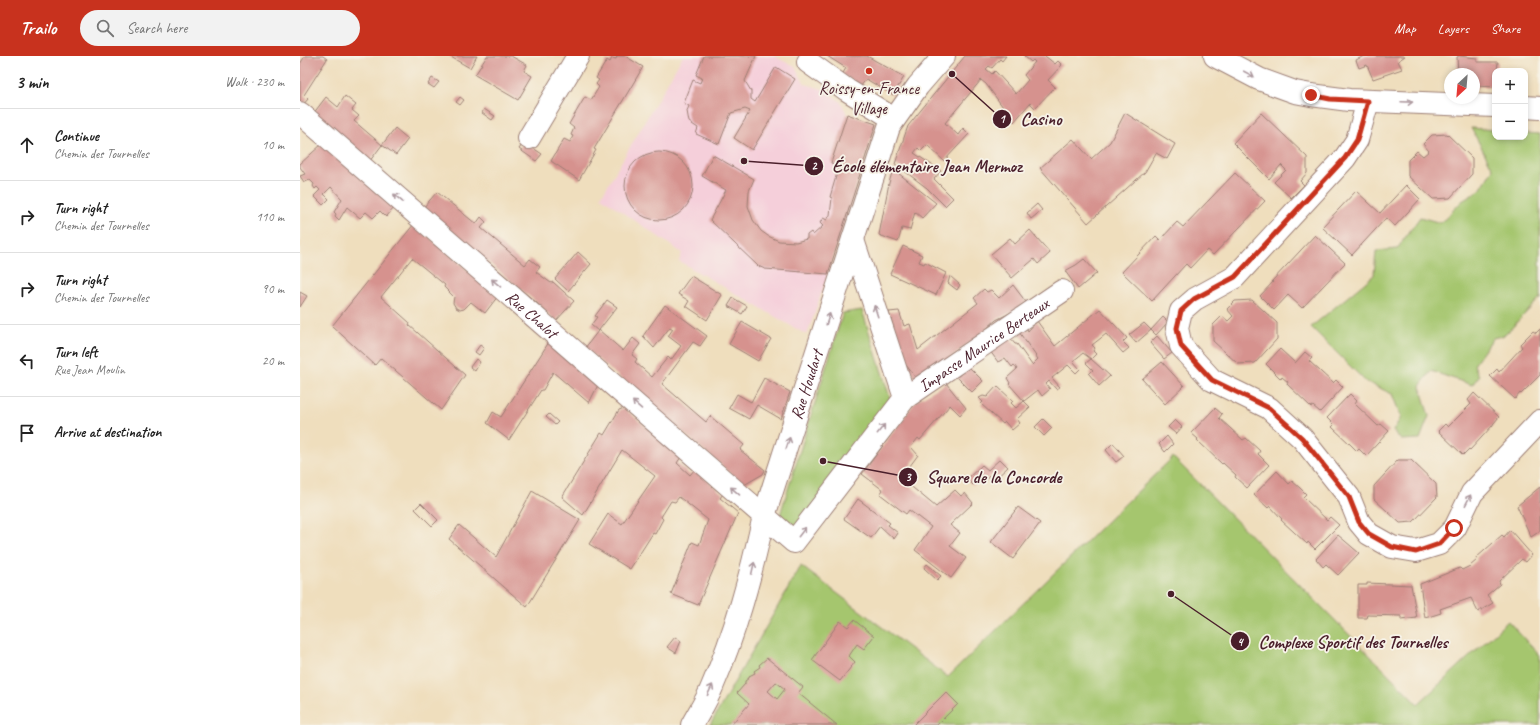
<!DOCTYPE html>
<html lang="en">
<head>
<meta charset="utf-8">
<style>
	body { margin:0; font-family:Caveat,sans-serif; background:#f2f2f2; color:#222 }
	.controls { position:absolute; right:12px; top:12px; display:grid; overflow:hidden; border-radius:8px; box-shadow:0 2px 6px #0003 }
	.controls button { width:36px; height:36px; display:grid; place-items:center; padding:0; border:0; border-bottom:1px solid #e0e0e0; background:#fff; color:#222; font:20px sans-serif }
	.compass { position:absolute; left:1144px; top:12px; width:36px; height:36px; border-radius:50%; background:#fff; box-shadow:0 2px 6px #0003; rotate:206deg }
	.stop { position:absolute; width:12px; height:12px; margin:-9px; border:3px solid #c8321e; border-radius:50%; background:#fff }
	.stop.end { background:#c8321e; border-color:#fff; box-shadow:0 1px 4px #0008 }
	.list { margin:0; padding:0; list-style:none }
	h2 { display:flex; justify-content:space-between; align-items:center; height:52px; margin:0; padding:0 16px; font-size:17px }
	h2 small { font-size:13px; font-weight:400; color:#767676 }
	.list li { display:grid; grid-template-columns:26px 1fr auto; gap:12px; align-items:center; box-sizing:border-box; height:72px; padding:0 16px; border-top:1px solid #e0e0e0 }
	.list b { display:block; font-size:15px; white-space:nowrap }
	.list p { margin:0; font-size:13px; white-space:nowrap; color:#767676 }
	.list em { font-size:13px; font-style:normal; color:#767676 }
	.icon { flex:none; width:22px; height:22px; fill:none; stroke:currentColor; stroke-width:2; stroke-linecap:round; stroke-linejoin:round }
	.map { position:relative; flex:none; width:1240px; height:669px; overflow:hidden }
	header { display:flex; align-items:center; gap:24px; box-sizing:border-box; height:56px; padding:0 20px; background:#c8321e; color:#fff }
	header strong { font-size:19px }
	nav { display:flex; gap:22px; margin-inline-start:auto; font-size:14px }
	.search { width:280px; height:36px; background:#f2f2f2; display:flex; align-items:center; gap:10px; box-sizing:border-box; padding:0 14px; border-radius:22px; color:#767676; font-size:15px }
	main { display:flex }
	aside { flex:1; background:#fff }
	.map>svg:first-child { display:block }
	.built { fill:#f5cfda }
	.green { fill:#a5c66e; stroke:#78724c }
	.building { fill:#d6928e; fill-rule:evenodd }
	.lines { fill:none; stroke-linecap:round; stroke-linejoin:round }
	.minor-casing { stroke:#9c7e74; stroke-width:24 }
	.tertiary-casing { stroke:#9c7e74; stroke-width:24 }
	.minor { stroke:#fff; stroke-width:22 }
	.tertiary { stroke:#fff; stroke-width:22 }
	.oneway { stroke:#ae9aa0 }
	.route { stroke:#c8321e; stroke-width:5 }
	.poi-dot { fill:#c8321e; stroke:#f7f3e8; stroke-width:1.5 }
	.labels { text-anchor:middle; dominant-baseline:central; stroke-width:3.5; stroke-linejoin:round; paint-order:stroke }
	.poi-label { font-size:17px; fill:#4a1f2b; stroke:#f7f3e8 }
	.street-label { font-size:17px; fill:#4a1f2b; stroke:#f7f3e8 }
	.leader { fill:none; stroke:#4a1f2b; stroke-width:1.5 }
	.callout-dot { fill:#4a1f2b; stroke:#f7f3e8; stroke-width:1.5 }
	.mark-label { font-size:12px; text-anchor:middle; font-weight:bold; fill:#fff }
	.callout-label { font-size:18px; text-anchor:middle; font-weight:bold; fill:#4a1f2b; stroke:#f7f3e8; stroke-width:3.5; stroke-linejoin:round; paint-order:stroke }
</style>
</head>
<body>
<header>
<strong>Trailo</strong>
<div class="search"><svg class="icon" aria-label="search" viewBox="0 0 24 24"><circle cx="10" cy="10" r="6"/><path d="M15 15l6 6"/></svg>Search here</div>
<nav><a>Map</a><a>Layers</a><a>Share</a></nav>
</header>
<main>
<aside>
<h2>3 min<small>Walk · 230 m</small></h2>
<ul class="list">
<li><svg class="icon" aria-label="ahead" viewBox="0 0 24 24"><path d="M12 20V5M6 11l6-6 6 6"/></svg><div><b>Continue</b><p>Chemin des Tournelles</p></div><em>10 m</em></li>
<li><svg class="icon" aria-label="right" viewBox="0 0 24 24"><path d="M7 20v-9h11M14 6l5 5-5 5"/></svg><div><b>Turn right</b><p>Chemin des Tournelles</p></div><em>110 m</em></li>
<li><svg class="icon" aria-label="right" viewBox="0 0 24 24"><path d="M7 20v-9h11M14 6l5 5-5 5"/></svg><div><b>Turn right</b><p>Chemin des Tournelles</p></div><em>90 m</em></li>
<li><svg class="icon" aria-label="left" viewBox="0 0 24 24"><path d="M17 20v-9H6M10 6l-5 5 5 5"/></svg><div><b>Turn left</b><p>Rue Jean Moulin</p></div><em>20 m</em></li>
<li><svg class="icon" aria-label="arrive" viewBox="0 0 24 24"><path d="M6 21V4h12l-3 4 3 4H6"/></svg><div><b>Arrive at destination</b></div></li>
</ul>
</aside>
<div class="map">
<svg width="1240" height="669" viewBox="0 0 1240 669">
	<rect width="100%" height="100%" fill="#f7f3e8"/>
	<filter id="ink" filterUnits="userSpaceOnUse"><feTurbulence type="fractalNoise" baseFrequency=".025" numOctaves="2"/><feDisplacementMap in="SourceGraphic" scale="8" xChannelSelector="R" yChannelSelector="G"/><feConvolveMatrix kernelMatrix="1 2 1 2 8 2 1 2 1" color-interpolation-filters="sRGB"/></filter>
	<filter id="wash" filterUnits="userSpaceOnUse"><feTurbulence type="fractalNoise" baseFrequency=".012" numOctaves="4" result="noise"/><feDisplacementMap in="SourceGraphic" scale="16" xChannelSelector="R" yChannelSelector="G"/><feGaussianBlur stdDeviation="0.9" result="paint"/><feColorMatrix in="noise" values="0 0 0 0 0 0 0 0 0 0 0 0 0 0 0 0 0 1.4 0 .05"/><feComposite in="paint" operator="in"/></filter>
	<g filter="url(#wash)">
		<rect width="100%" height="100%" fill="#efdebd"/>
		<path class="built" d="M383 0H474L495 11 505 28 523 33 541 46 547 58 576 68 528 218 507 279 379 205 382 197 301 141Z"/>
		<path class="green" d="M1171 72 1195 74V81H1225V77L1240 78V242L1205 279 1193 282 1174 309 1179 320 1172 329 1131 315 1120 330 1129 360 1120 383 1101 384 1093 375 1101 361 1092 338 1065 325 1011 271 1074 219 1076 195 1097 193 1120 161 1141 167 1162 145 1180 134 1193 113Z
			M562 254 592 348 495 479 479 462 543 257Z
			M873 401 1118 648 1208 565 1240 600V669H410L501 510 648 621Z"/>
		<g id="blocks">
			<path class="building" d="M5 0H23L27 3 4 39 8 43 3 49 0 46V8Z
				M149 0H177L170 12Z
				M187 0H211L227 9 224 15 232 20 218 44 175 19Z
				M317 0H325L343 11 294 93 296 94 279 124 251 105 264 83 270 86 273 80 271 79 274 72 269 68 285 41 291 44 299 31 296 28 299 24 296 22 307 4 310 6 312 2 316 3Z
				M404 0H456L445 25 451 35V43L455 46 476 11 495 23 452 94 434 82 450 55 445 53 431 57 419 88 396 78 398 72 389 66 387 55 389 50 384 47 393 24 400 27 402 22 396 19Z
				M527 0H567L604 21 593 39 566 23 561 30 542 19 546 12Z
				M665 0H706L702 5 700 3 692 12 689 10 686 13 692 18 695 15 716 38 728 24 724 19 735 6 733 4 731 6 724 0H745L755 8 758 5 762 9 748 24 755 31 735 52 730 47 714 66 686 28 681 24 645 67 658 79 663 72 669 78 644 105 627 89 621 95 618 92 614 97 641 115 634 123 653 142 645 150 627 132 595 108 608 70Z
				M1064 0H1105L1098 5 1102 13 1073 23 1067 9 1059 12 1056 4Z
				M1159 0 1177 2V6H1198L1197 15H1195V31L1178 30V33H1174V18H1158L1157 1Z
				M132 22 139 26 134 32 128 28Z
				M1150 25V33H1145Z
				M45 40 56 49 52 54 59 60 54 65 82 89 69 106 13 58 26 41 38 51Z
				M160 41 164 44 160 49 156 46Z
				M184 53 195 60 192 64 182 57Z
				M825 57 875 88 867 103 856 97 845 116 788 167 740 112 773 83 791 103 810 86Z
				M961 57 1007 101V117L1000 125 1004 129 991 142 974 126 986 114 981 109 969 123 933 87Z
				M547 58 576 68 528 218 465 213 458 210 410 164 426 134 402 120 413 99 454 123 449 135 448 150 453 164 461 175 468 180 479 185 496 186 503 184 507 183V179L511 176 513 179 523 170 520 167 523 162 527 164 530 159 532 142 530 141 539 110 531 107Z
				M95 72 108 83 96 99 82 89Z
				M1147 78 1172 102V118L1150 142 1133 143 1108 120V104L1117 95 1123 100 1129 95 1123 88 1132 79Z
				M224 86 242 98 236 105 219 93Z
				M22 88 95 151 86 161 80 155 73 162 66 156 60 162 47 151 39 164 35 160 36 158 34 156 42 143 31 131 24 138 29 143 23 149 14 140 20 134 17 131 15 133 13 130 14 128 10 124 4 126 0 120 5 118 0 111V108Z
				M325 130a34 34 0 1 1 68 0a34 34 0 1 1-68 0Z
				M593 113 636 147 622 162 615 156 610 174 602 172 598 186 579 179 589 127Z
				M935 117 965 145 913 199 907 194 890 212 886 208 852 245 822 216 856 180 860 184 877 166 883 171Z
				M1106 129 1120 143 1095 170 1086 162 1052 199 1022 171 1056 135 1080 157Z
				M137 136 176 168 181 161 186 166 181 172 225 209 230 203 240 211 236 216 251 227 253 226 274 245 256 265 236 246 123 152Z
				M737 148 742 154 731 163 727 157Z
				M114 168 198 240 185 257 171 246 164 253 160 254 156 252 153 247 154 241 144 231 145 229 112 202 81 241 110 267 109 269 165 319 141 354 81 302 75 309 32 270Z
				M730 174 750 197 738 208 734 203 712 222 691 198 710 182 715 188Z
				M1015 179 1045 207 1002 252 988 239 974 254 960 240 973 226 972 225Z
				M603 190 622 199 619 206 624 208 625 206 646 217 636 239 590 218Z
				M278 196 291 208 268 235 255 223Z
				M784 203 797 217 778 233 765 215 776 209Z
				M391 220 422 239 407 264 386 250 389 245 378 238Z
				M650 220 660 229 657 234 648 227Z
				M713 229 726 246 712 256 696 264 686 273V274L619 326 603 305 589 256 599 255 604 270 610 268 618 294 678 247 674 242 684 233 687 236 691 234 699 242Z
				M0 236 7 240 0 251Z
				M433 242 447 250 442 258 428 250Z
				M307 244 317 251 299 274 323 295 333 282 340 288 332 299 337 303 335 306 352 321 368 301 371 304 381 290 368 280 373 273 370 271 354 292 343 280 365 249 407 280 400 290 393 286 362 328 406 366 410 360 444 389 440 394 465 414 463 418 444 429 285 292 298 275 291 269 297 261 295 260Z
				M952 244 977 267V283L955 307 938 308 913 285V269L922 260 928 265 933 260 927 253 935 245Z
				M800 253 827 282 823 286 829 292 823 297 806 278 801 282 792 289 795 292 793 295 796 298 791 303 783 297 773 305 780 313 776 317 768 309 752 322 760 331 756 333 749 325 746 328 750 333 742 340 738 334 724 345 730 351 717 363 720 367 712 374 705 366 703 368 681 348 683 346 679 342 683 340 687 341 697 330 713 345 711 347 716 352 724 345 709 328 710 327 707 322 717 313 714 309 712 311 705 302 698 306 690 295 710 282 715 288H717L732 309 738 303 719 276 726 271 728 275 737 265 755 290Z
				M863 261 868 266 856 279 851 274 836 287 829 279 844 267 851 274Z
				M442 266 471 283 458 305 429 288Z
				M1240 273V319L1221 338 1220 337 1215 343 1190 320 1197 313 1199 316 1211 303 1222 291 1220 288 1233 275 1236 277Z
				M857 280 872 297 864 303 850 287Z
				M249 286 298 329 289 347 253 316 243 334H241L209 384 187 367 193 356 201 361Z
				M180 289 184 292 179 299 175 296Z
				M980 293 995 307 1005 296 1012 302 1009 305 1033 327 1036 324 1043 331 1020 356 1013 350 1011 351 987 328 988 326 982 321 981 323 966 308Z
				M176 303 180 306 175 315 170 311Z
				M791 303 810 320 799 330 789 318 793 314 786 307Z
				M862 306 884 330 865 348 842 323Z
				M669 311 683 325 672 336 657 321Z
				M464 322 490 336 481 363 457 349 449 363 429 352 437 338 451 346Z
				M646 327 666 352 660 359 650 349 620 384 618 382 611 391 618 399 601 422 636 451 655 434 661 440 665 437 673 447 650 469 660 477 650 490 666 502 651 522 615 494 631 471 609 454 606 458 580 438 583 434 562 418 616 345Z
				M1174 337 1199 361 1193 368V369L1170 394 1169 393 1163 399 1138 375 1145 368 1148 371 1171 348 1168 344Z
				M1050 338 1057 345 1055 348 1078 370 1081 368 1089 375 1066 400 1059 393 1057 395 1051 389 1032 371 1034 369 1027 362Z
				M324 352 381 401 377 407 390 419 395 413 423 438 420 442 438 457 398 549 371 538 392 486 399 489 408 464 379 441 375 446 371 445 361 461 363 463 355 478 353 477 330 513 289 488 308 458 322 468 355 420 322 394 283 459 262 441 301 377 304 379 319 354Z
				M915 352 922 358 919 362 943 384 946 382 960 395 958 398 969 409 947 432 935 421 936 419 923 407 922 408 897 384 898 383 891 377Z
				M249 358 258 366 255 369 246 361Z
				M743 363 752 372 744 380 735 371Z
				M875 364 882 371 876 378 868 371Z
				M867 380 873 388 865 396 859 388Z
				M813 387 824 400 816 406 806 394Z
				M700 403 708 411 695 423 690 419 685 425 681 421 673 429 667 423 682 409 688 414Z
				M1098 404H1111L1136 428 1137 441 1113 466 1100 467 1074 443V430Z
				M977 415 989 428 992 425 1000 432 1006 438 1003 441 1027 464 1030 461 1039 469 1015 493 1008 486 1007 488 981 464 982 463 970 450 968 452 954 439Z
				M1240 431V475L1231 481 1217 450Z
				M232 435 280 464 227 551 149 483 159 469 196 501Z
				M558 443 590 467 588 469 598 477 594 483 580 470 571 482 544 463Z
				M121 447 138 464 132 470 115 453Z
				M718 451 740 467 713 503 691 486Z
				M1210 474 1232 499 1226 506 1222 503 1199 525 1200 528 1187 539 1193 547 1178 556 1171 542 1140 553 1141 557 1125 562 1120 528 1160 512 1162 514 1170 510 1177 504 1176 502 1202 479 1204 481Z
				M1038 479 1059 497 1038 519 1026 508 1023 511 1016 503Z
				M627 508 641 520 637 524 624 512Z
				M1067 527 1111 529 1117 562 1101 564V560L1068 559 1067 562H1058V529H1067Z
				M554 564 574 580 564 593 557 588 549 600 555 606 540 625 512 604 540 565 548 571Z
				M375 581 381 585 376 597 367 591Z
				M467 602 503 631 498 637 537 669H431L449 648 437 637 445 628V625L449 622V620L455 617 454 615 460 611 459 609ZM476 626 485 633 477 643 468 635Z
				M646 636 658 648 637 669H613Z"/>
		</g>
	</g>
	<g filter="url(#ink)">
		<use href="#blocks" fill-opacity="0" stroke="#9c7e74" stroke-width="1"/>
		<g class="lines">
			<g class="minor-casing">
				<g id="minor">
					<path d="M508 6 547 34 594 63"/>
					<path d="M1068 45 1057 84 1045 102 935 221 895 243 881 255 877 272 881 290 912 324 969 352 1002 382 1049 441 1059 466 1069 478 1092 491 1116 495 1139 488 1155 472 1172 437 1240 365"/>
					<path id="s1" d="M0 57 494 486 605 342 553 184"/>
					<path d="M229 82 278 0"/>
					<path id="s2" d="M605 342 762 235"/>
				</g>
			</g>
			<g class="tertiary-casing">
				<g id="tertiary">
					<path d="M915 0 959 23 995 36 1011 39 1049 44 1195 50"/>
					<path d="M1225 51 1240 52"/>
					<path id="s3" d="M392 669C399 656 407 644 412 631 436 576 451 518 464 460L589 71 618 30 644 0"/>
				</g>
			</g>
			<use href="#minor" class="minor"/>
			<use href="#tertiary" class="tertiary"/>
		</g>
		<defs><path id="oneway-shaft" d="M-6 0H5M1.5-3L5.5 0L1.5 3" fill="none" stroke-width="1.6" stroke-linecap="round" stroke-linejoin="round"/></defs>
		<g class="oneway">
			<use href="#oneway-shaft" transform="translate(949 18) rotate(28)"/>
			<use href="#oneway-shaft" transform="translate(1107 46) rotate(2)"/>
			<use href="#oneway-shaft" transform="translate(98 142) rotate(-139)"/>
			<use href="#oneway-shaft" transform="translate(196 227) rotate(-139)"/>
			<use href="#oneway-shaft" transform="translate(576 255) rotate(-108)"/>
			<use href="#oneway-shaft" transform="translate(528 263) rotate(-72)"/>
			<use href="#oneway-shaft" transform="translate(337 349) rotate(-139)"/>
			<use href="#oneway-shaft" transform="translate(581 373) rotate(-52)"/>
			<use href="#oneway-shaft" transform="translate(488 387) rotate(-72)"/>
			<use href="#oneway-shaft" transform="translate(435 435) rotate(-139)"/>
			<use href="#oneway-shaft" transform="translate(1168 444) rotate(-63)"/>
			<use href="#oneway-shaft" transform="translate(502 476) rotate(-52)"/>
			<use href="#oneway-shaft" transform="translate(453 512) rotate(-77)"/>
			<use href="#oneway-shaft" transform="translate(410 634) rotate(-64)"/>
		</g>
	</g>
	<g class="lines" filter="url(#ink)">
		<path class="route" d="M1011 39 1030 43 1068 45 1057 84 1045 102 935 221 894 243 881 255 877 272 881 290 912 324 969 352 1002 382 1049 441 1059 466 1069 478 1092 491 1116 496 1139 488 1154 472"/>
	</g>
	<circle class="poi-dot" cx="569" cy="15" r="4"/>
	<g class="labels">
		<g class="poi-label">
			<text x="569" y="32">Roissy-en-France<tspan x="569" dy="20">Village</tspan></text>
		</g>
		<g class="street-label">
			<text stroke="none"><textPath href="#s1" startOffset="307">Rue Chalot</textPath></text>
			<text stroke="none"><textPath href="#s2" startOffset="95">Impasse Maurice Berteaux</textPath></text>
			<text stroke="none"><textPath href="#s3" startOffset="360">Rue Houdart</textPath></text>
		</g>
	</g>
	<path class="leader" d="M652 18L702 63M444 105L514 110M523 405L608 421M871 538L940 585"/>
	<g class="callout-dot">
		<circle cx="652" cy="18" r="4"/>
		<circle cx="444" cy="105" r="4"/>
		<circle cx="523" cy="405" r="4"/>
		<circle cx="871" cy="538" r="4"/>
		<circle cx="702" cy="63" r="10"/>
		<circle cx="514" cy="110" r="10"/>
		<circle cx="608" cy="421" r="10"/>
		<circle cx="940" cy="585" r="10"/>
	</g>
	<g class="mark-label">
		<text x="702" y="67">1</text>
		<text x="514" y="114">2</text>
		<text x="608" y="425">3</text>
		<text x="940" y="590">4</text>
	</g>
	<g class="callout-label">
		<text x="741" y="69">Casino</text>
		<text x="627" y="116">École élémentaire Jean Mermoz</text>
		<text x="694" y="427">Square de la Concorde</text>
		<text x="1053" y="592">Complexe Sportif des Tournelles</text>
	</g>
</svg>
<div class="controls">
<button>+</button>
<button>−</button>
</div>
<svg class="compass" viewBox="-18 -18 36 36"><path d="M0-13l5 13h-10z" fill="#e53935"/><path d="M0 13l5-13h-10z" fill="#767676"/></svg>
<div class="stop" style="left:1154px;top:472px"></div>
<div class="stop end" style="left:1011px;top:39px"></div>
</div>
</main>
</body>
</html>
